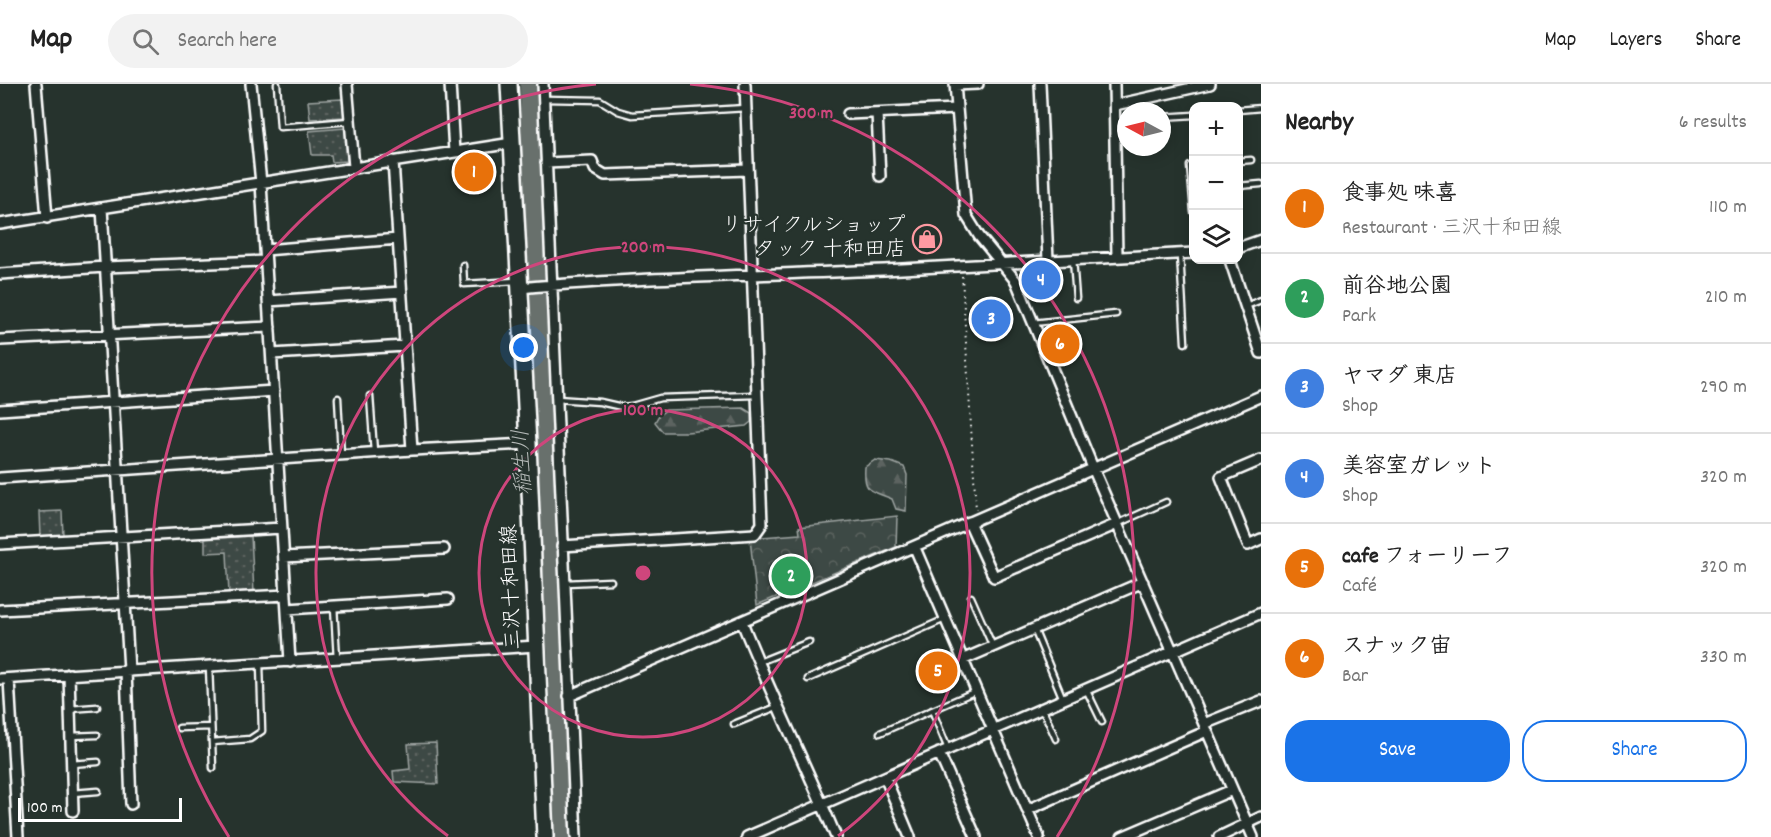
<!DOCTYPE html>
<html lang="en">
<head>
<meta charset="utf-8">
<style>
	body { margin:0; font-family:Dekko,"Klee One",sans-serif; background:#f2f2f2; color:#222 }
	.controls { position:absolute; right:18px; top:18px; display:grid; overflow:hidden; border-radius:12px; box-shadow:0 3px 15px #0003 }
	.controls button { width:54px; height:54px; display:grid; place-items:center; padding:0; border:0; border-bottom:2px solid #e0e0e0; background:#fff; color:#222; font:30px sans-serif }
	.compass { position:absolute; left:1117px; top:18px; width:54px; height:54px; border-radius:50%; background:#fff; box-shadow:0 3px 15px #0003; rotate:277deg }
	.scale { position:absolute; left:18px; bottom:15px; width:164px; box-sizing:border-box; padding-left:6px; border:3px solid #fff; border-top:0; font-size:16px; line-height:21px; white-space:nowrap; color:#fff; -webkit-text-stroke:4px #26332d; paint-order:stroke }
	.you { position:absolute; left:524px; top:264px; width:21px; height:21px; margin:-15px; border:4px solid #fff; border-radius:50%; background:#1a73e8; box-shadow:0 0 0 9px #1a73e833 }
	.badge { display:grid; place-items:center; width:39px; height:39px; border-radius:50%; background:#1a73e8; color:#fff; font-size:20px; font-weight:700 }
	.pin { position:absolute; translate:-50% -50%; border:3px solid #fff; box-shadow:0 2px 6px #0006 }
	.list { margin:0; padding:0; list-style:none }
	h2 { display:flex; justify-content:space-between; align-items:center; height:78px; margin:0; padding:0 24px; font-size:26px }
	h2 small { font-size:20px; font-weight:400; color:#767676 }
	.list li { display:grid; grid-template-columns:39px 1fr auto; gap:18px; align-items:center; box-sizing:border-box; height:90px; padding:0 24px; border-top:2px solid #e0e0e0 }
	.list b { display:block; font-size:22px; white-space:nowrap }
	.list p { margin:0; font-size:20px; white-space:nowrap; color:#767676 }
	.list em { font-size:20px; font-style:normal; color:#767676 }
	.actions { display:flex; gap:12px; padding:18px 24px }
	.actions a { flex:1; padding:14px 0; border:2px solid #1a73e8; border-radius:24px; text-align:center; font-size:21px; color:#1a73e8 }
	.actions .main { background:#1a73e8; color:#fff }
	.icon { flex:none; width:33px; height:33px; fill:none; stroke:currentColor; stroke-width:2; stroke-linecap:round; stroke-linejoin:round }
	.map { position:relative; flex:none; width:1261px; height:753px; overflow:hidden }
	header { display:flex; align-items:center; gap:36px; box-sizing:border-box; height:84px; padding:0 30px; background:#fff; border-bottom:2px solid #e0e0e0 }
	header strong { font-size:28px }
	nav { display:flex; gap:33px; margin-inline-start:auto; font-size:21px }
	.search { width:420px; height:54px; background:#f2f2f2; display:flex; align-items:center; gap:15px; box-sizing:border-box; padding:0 21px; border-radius:33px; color:#767676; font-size:22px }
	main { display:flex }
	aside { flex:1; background:#fff }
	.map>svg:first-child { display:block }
	.forest { fill:url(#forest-firs); stroke:#9ea4a2; stroke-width:1.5 }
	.park { fill:url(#park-crowns); stroke:#9ea4a2; stroke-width:1.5 }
	.garden { fill:url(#garden-dots); stroke:#9ea4a2; stroke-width:1.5 }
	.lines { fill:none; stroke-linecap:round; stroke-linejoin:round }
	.river { stroke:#67706c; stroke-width:20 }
	.service-casing { stroke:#fff; stroke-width:9 }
	.minor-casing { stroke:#fff; stroke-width:14 }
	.primary-casing { stroke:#fff; stroke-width:20 }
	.path { stroke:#fff; stroke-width:2; stroke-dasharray:1.5 4.5; stroke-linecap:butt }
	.service { stroke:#26332d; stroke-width:4.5 }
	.minor { stroke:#26332d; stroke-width:9 }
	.primary { stroke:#26332d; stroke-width:15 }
	.ring { fill:none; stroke:#ce467c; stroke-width:3 }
	.labels { text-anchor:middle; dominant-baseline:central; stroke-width:4.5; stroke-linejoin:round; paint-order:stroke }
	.poi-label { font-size:21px; fill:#fff; stroke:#26332d; text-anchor:end }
	.street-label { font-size:21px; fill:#fff; stroke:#26332d }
	.water-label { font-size:22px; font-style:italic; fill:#b3b8b6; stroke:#26332d }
	.centre { fill:#ce467c; stroke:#26332d; stroke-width:3 }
	.ring-label { font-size:18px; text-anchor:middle; font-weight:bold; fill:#ce467c; stroke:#26332d; stroke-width:4.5; stroke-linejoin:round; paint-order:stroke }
</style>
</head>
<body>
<header>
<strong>Map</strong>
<div class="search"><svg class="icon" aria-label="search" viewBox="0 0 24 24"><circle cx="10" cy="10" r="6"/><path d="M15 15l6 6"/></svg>Search here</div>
<nav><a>Map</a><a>Layers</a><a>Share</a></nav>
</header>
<main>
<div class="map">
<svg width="1261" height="753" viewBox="0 0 1261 753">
	<defs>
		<pattern id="forest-firs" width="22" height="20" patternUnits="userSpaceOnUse" patternTransform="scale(1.5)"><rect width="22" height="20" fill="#3e4944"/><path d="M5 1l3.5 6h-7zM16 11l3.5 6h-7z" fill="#5b6460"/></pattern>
		<pattern id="park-crowns" width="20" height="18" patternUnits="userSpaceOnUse" patternTransform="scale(1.5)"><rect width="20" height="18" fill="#3e4944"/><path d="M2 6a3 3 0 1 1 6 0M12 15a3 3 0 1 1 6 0" fill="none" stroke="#5b6460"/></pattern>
		<pattern id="garden-dots" width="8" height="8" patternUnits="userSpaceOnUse" patternTransform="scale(1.5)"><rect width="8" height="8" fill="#3e4944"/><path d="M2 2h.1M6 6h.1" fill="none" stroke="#5b6460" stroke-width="1.8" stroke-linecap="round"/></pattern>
	</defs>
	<rect width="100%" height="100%" fill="#26332d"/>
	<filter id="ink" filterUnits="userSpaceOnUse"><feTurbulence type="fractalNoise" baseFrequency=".0167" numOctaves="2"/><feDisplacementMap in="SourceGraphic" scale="12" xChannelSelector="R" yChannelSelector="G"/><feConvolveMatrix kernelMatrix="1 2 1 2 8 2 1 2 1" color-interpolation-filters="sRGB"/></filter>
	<g filter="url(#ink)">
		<path class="forest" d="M743 324 751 329V338L746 342 687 348H663L655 338 659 331 666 326Z
			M875 376 891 378 904 383 907 391 906 427 896 425 892 415C872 406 863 410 865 383Z"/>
		<path class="park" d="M897 432 896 463 757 521 750 454 800 450 799 443Z"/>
		<path class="garden" d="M342 15 344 33 310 35 308 17Z
			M345 44 347 77 332 78 331 71H312L309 47Z
			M62 427 63 452 40 453 39 428Z
			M251 452 254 509 229 510 227 468 205 469V455Z
			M436 659 438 700 394 698 393 687 410 685 408 660Z"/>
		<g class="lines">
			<path class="river" d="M530 0 533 108 558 581 561 669V753"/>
			<g class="service-casing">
				<path id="service" d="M277 0 280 43 350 37
					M544 15 600 16 618 27 632 31 746 24
					M1238 26 1261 24
					M1162 33 1194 31
					M1115 37 1126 36
					M1238 77 1251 76
					M1194 81 1190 82 1194 128
					M1238 102 1261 100
					M1180 170 1185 259
					M1073 175 1076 214
					M463 181 464 200 517 197
					M1246 222 1261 216
					M1033 239 1116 230
					M370 312 374 368
					M338 314 341 371
					M557 315 600 318 622 323 632 322 660 314 756 311
					M1117 440 1166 418
					M566 499 611 497
					M971 513 993 563
					M334 522 337 575
					M1034 545 1063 615
					M759 578 809 558
					M209 582 213 684
					M808 595 945 535
					M1086 605 1102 638
					M1042 624 1056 655
					M70 625 97 623
					M932 626 948 665
					M734 640 779 622
					M179 644 211 643
					M880 649 976 607
					M70 652 97 651
					M212 658 250 655 262 647 260 580
					M71 680 98 678
					M72 709 98 707"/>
			</g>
			<g class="minor-casing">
				<path id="minor" d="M36 0 47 134
					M251 0 261 99 290 578
					M347 0 354 83
					M450 0 454 68
					M543 0 576 753
					M955 0 966 131 979 152 1016 197 1093 384 1253 753
					M1040 0 1048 176
					M1114 0 1117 173
					M955 1 978 0
					M1115 21 1210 0
					M877 29 880 92
					M848 30 957 25
					M393 77 412 366
					M546 79 592 77 595 85 605 91 748 86
					M102 124 129 586
					M0 140 512 59
					M1238 164 1261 156
					M265 166 398 155
					M1230 176 1261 269
					M0 190 105 183 265 177
					M520 204C641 193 763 191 884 186 987 181 1090 174 1194 169
					M268 217 402 208
					M0 256 270 243
					M272 270 405 262
					M0 326 274 307
					M1261 376 1221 393 1248 461 1261 455
					M0 394 412 366 528 360
					M969 438 994 493 1117 440
					M0 460 282 444
					M562 462 755 450 762 440 745 0
					M915 464 1039 753
					M284 473 444 465
					M287 525 448 515
					M0 526 286 511
					M742 538C771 611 806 681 836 753
					M962 576 1143 498
					M126 586 131 720
					M69 590 73 727
					M0 595 536 562
					M9 595 18 753
					M569 612 1261 312
					M1204 640 1261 617
					M939 669 976 753
					M885 693 910 753
					M1027 726 1207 647
					M747 753 1261 529
					M1122 753 1232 706
					M1219 753 1261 733"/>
			</g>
			<g class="primary-casing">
				<path id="primary" d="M509 0 528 360 545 753"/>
			</g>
			<path class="path" d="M962 192 976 426"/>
			<use href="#service" class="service"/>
			<use href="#minor" class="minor"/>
			<use href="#primary" class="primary"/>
		</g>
	</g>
	<g class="ring">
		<circle cx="643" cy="489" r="164"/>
		<path d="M448 752A327 327 0 1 1 838 752"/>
		<path d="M229 753A491 491 0 0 1 596 0M690 0A491 491 0 0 1 1057 753"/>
	</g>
	<defs>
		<g id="shop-ring" transform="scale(1.5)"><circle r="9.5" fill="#26332d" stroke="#ff9aa2" stroke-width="1.5"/><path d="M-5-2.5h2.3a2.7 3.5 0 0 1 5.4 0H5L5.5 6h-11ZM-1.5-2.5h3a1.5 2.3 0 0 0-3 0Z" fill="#ff9aa2"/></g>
	</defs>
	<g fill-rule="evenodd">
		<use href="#shop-ring" x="927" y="155"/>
	</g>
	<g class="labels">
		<g class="poi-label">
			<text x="906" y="143">リサイクルショップ<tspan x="906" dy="24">タック 十和田店</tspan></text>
		</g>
		<g class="street-label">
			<text transform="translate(513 503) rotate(-92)">三沢十和田線</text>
		</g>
		<g class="water-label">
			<text transform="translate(524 378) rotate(-93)">稲生川</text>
		</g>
	</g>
	<circle cx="643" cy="489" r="9" class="centre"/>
	<g class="ring-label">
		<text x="811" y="34">300 m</text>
		<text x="643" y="168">200 m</text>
		<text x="643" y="331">100 m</text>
	</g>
</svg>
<div class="controls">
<button>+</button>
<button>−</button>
<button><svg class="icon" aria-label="layers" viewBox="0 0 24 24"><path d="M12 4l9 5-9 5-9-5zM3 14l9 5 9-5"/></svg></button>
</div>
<svg class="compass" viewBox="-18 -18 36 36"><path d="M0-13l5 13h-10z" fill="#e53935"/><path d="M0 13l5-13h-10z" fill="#767676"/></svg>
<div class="scale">100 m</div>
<div class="you"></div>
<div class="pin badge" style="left:474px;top:88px;background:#e8710a">1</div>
<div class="pin badge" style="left:791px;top:492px;background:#2e9e5b">2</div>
<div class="pin badge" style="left:991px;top:235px;background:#3f7fe0">3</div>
<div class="pin badge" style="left:1041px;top:196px;background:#3f7fe0">4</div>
<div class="pin badge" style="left:938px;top:587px;background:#e8710a">5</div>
<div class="pin badge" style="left:1060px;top:260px;background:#e8710a">6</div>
</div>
<aside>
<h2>Nearby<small>6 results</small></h2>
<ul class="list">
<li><span class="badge" style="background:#e8710a">1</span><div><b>食事処 味喜</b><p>Restaurant · 三沢十和田線</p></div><em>110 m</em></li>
<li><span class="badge" style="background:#2e9e5b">2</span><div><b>前谷地公園</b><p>Park</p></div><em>210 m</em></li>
<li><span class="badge" style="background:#3f7fe0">3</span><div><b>ヤマダ 東店</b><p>Shop</p></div><em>290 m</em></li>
<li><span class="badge" style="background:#3f7fe0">4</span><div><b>美容室ガレット</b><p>Shop</p></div><em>320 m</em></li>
<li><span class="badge" style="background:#e8710a">5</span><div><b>cafe フォーリーフ</b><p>Café</p></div><em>320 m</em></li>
<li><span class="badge" style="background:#e8710a">6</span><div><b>スナック宙</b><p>Bar</p></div><em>330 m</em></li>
</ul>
<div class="actions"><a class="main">Save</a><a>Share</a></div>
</aside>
</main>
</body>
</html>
